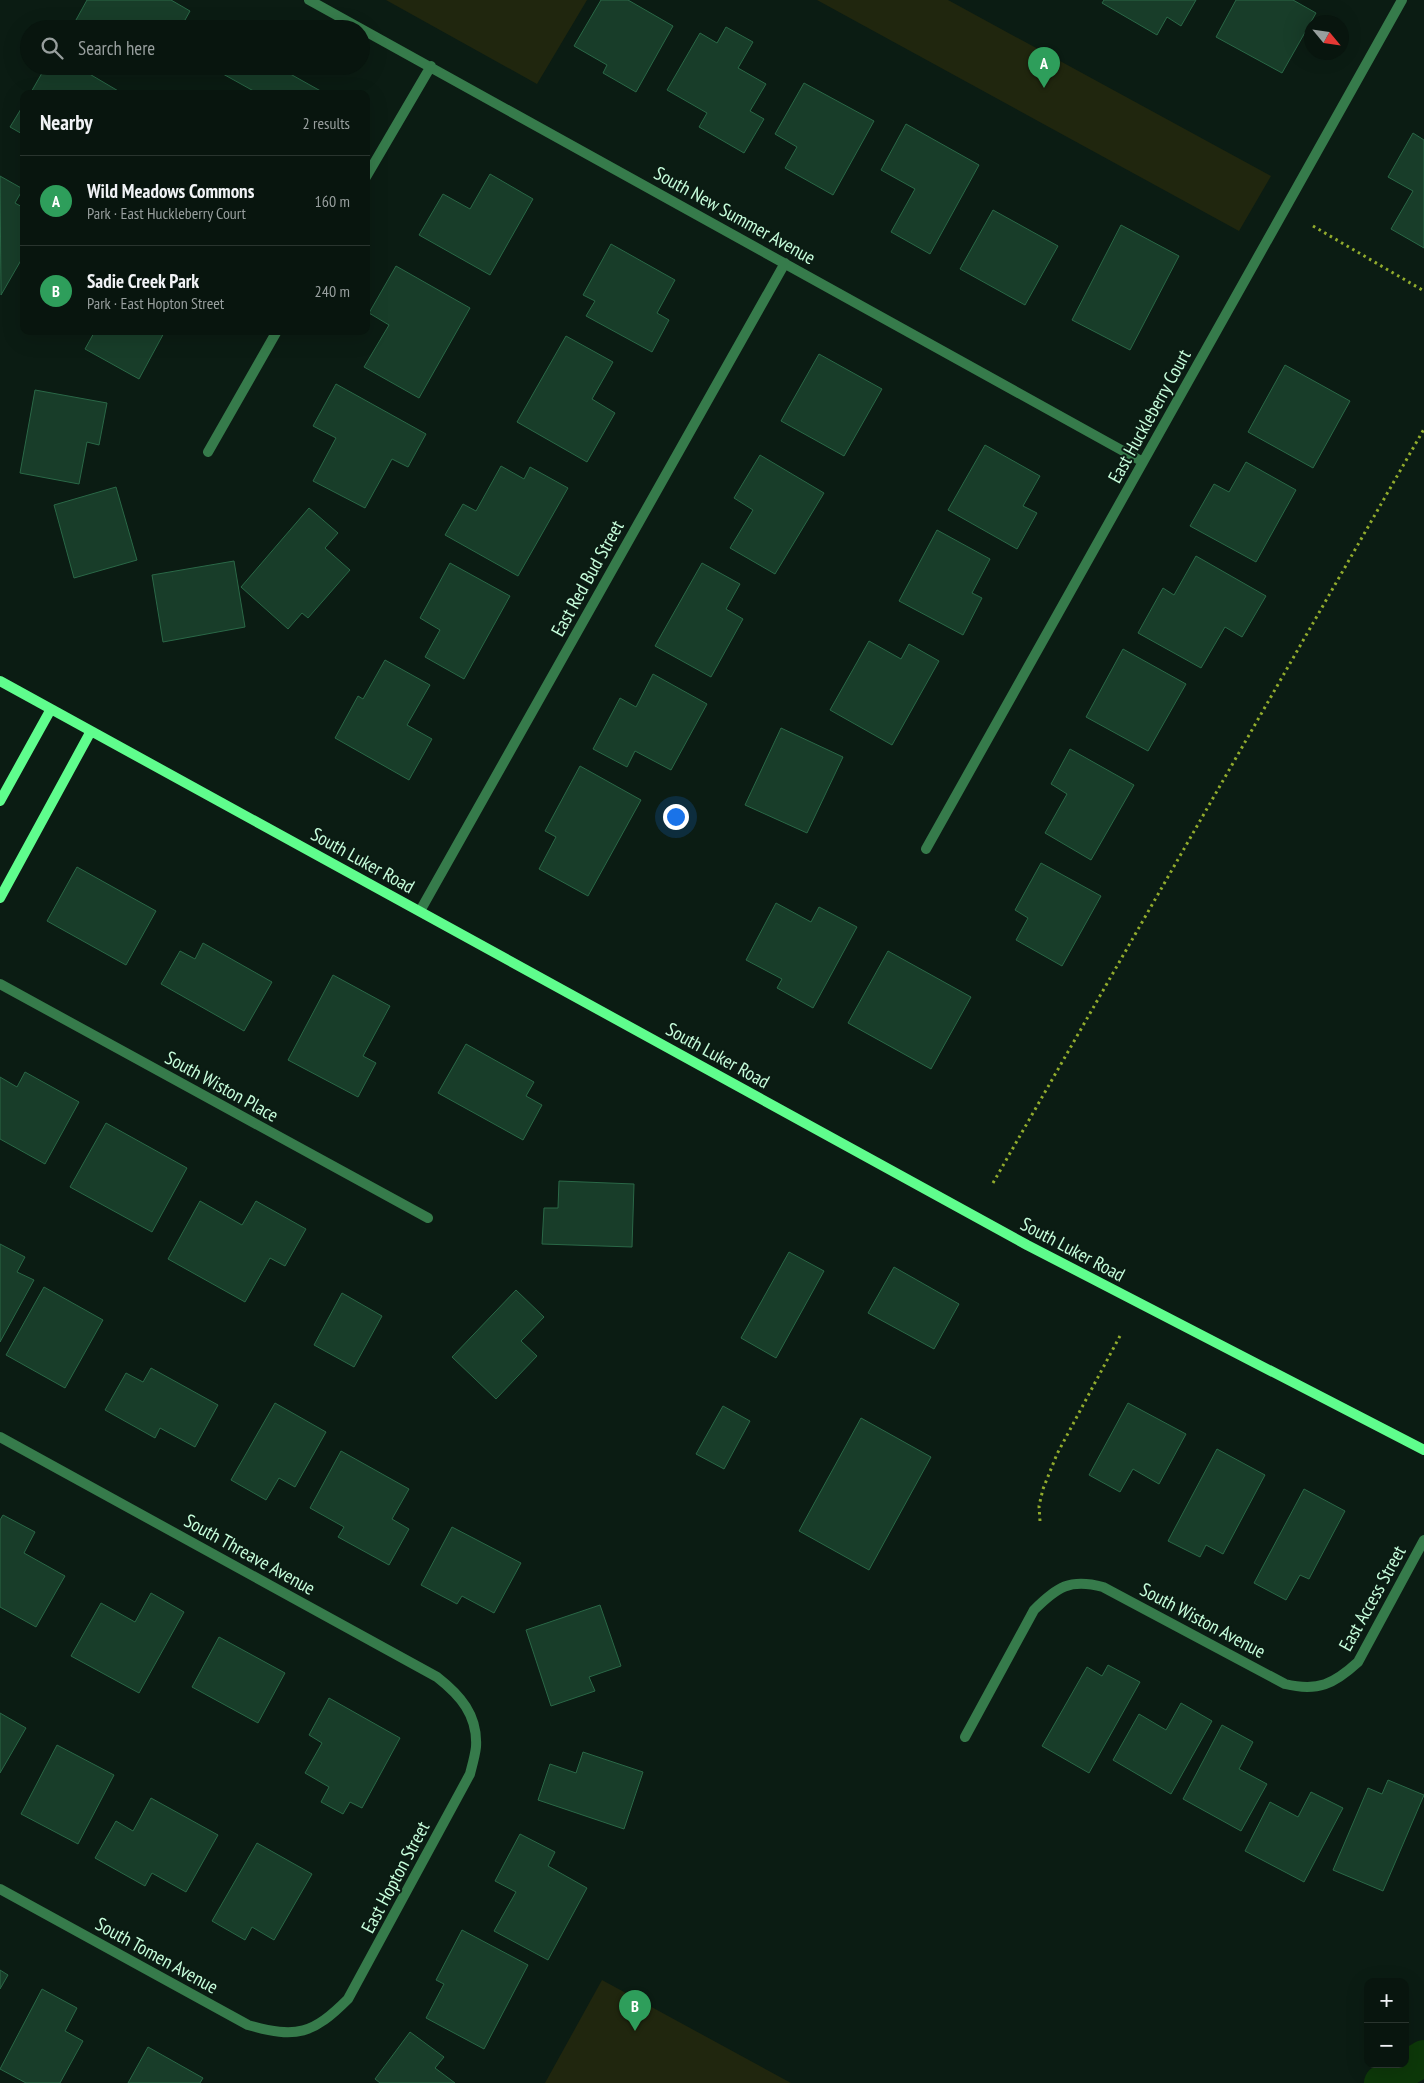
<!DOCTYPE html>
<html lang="en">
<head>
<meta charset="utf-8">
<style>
	body { margin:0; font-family:"PT Sans Narrow",sans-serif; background:#16221c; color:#f1f3f6 }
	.controls { position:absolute; right:15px; bottom:15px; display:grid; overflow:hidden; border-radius:10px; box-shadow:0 5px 20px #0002 }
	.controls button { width:45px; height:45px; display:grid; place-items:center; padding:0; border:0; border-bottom:1px solid #29342e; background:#08150e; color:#f1f3f6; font:25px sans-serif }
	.compass { position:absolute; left:1304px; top:15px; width:45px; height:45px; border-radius:50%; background:#08150e; box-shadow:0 5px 20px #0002; rotate:119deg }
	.you { position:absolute; left:675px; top:816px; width:18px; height:18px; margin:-12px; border:4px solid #fff; border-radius:50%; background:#1a73e8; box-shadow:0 0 0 8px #1a73e833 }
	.badge { display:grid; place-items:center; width:32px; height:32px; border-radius:50%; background:#7c3aed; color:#fff; font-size:16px; font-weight:700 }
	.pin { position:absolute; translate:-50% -41px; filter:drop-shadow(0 1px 2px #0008) }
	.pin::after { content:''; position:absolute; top:26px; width:18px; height:15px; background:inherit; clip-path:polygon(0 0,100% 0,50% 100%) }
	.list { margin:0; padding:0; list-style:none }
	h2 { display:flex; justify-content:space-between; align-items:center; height:65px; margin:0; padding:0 20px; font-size:21px }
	h2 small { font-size:16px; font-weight:400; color:#989f9e }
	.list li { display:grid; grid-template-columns:32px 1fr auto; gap:15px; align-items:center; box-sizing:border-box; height:90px; padding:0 20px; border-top:1px solid #29342e }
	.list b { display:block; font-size:19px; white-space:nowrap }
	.list p { margin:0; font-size:16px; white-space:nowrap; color:#989f9e }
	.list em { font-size:16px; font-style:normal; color:#989f9e }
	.icon { flex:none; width:28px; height:28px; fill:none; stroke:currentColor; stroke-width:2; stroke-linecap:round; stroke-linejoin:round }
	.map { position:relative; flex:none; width:1424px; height:2083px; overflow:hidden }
	.search { position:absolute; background:#08150e; box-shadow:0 5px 20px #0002; left:20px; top:20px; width:350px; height:55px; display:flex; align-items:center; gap:12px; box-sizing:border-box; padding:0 18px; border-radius:28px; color:#989f9e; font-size:19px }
	.panel { position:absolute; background:#08150e; box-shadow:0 5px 20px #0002; left:20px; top:90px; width:350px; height:245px; border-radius:10px }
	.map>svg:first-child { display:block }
	.green { fill:#20260e }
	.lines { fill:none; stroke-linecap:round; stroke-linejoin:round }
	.canal { stroke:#0d3809; stroke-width:36 }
	.building { fill:#183d29; stroke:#2a6847 }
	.path { stroke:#92ac2d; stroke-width:3; stroke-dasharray:2.5 4; stroke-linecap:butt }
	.street { stroke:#367b4b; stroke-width:10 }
	.secondary { stroke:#5ffd8d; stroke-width:10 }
	.labels { text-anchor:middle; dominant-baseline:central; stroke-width:4; stroke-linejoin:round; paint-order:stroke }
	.street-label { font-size:19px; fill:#c7fedc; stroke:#0b1c13 }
</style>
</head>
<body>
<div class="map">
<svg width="1424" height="2083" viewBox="0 0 1424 2083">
	<rect width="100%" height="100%" fill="#0b1c13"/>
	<path class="green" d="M386 0H587L537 84Z
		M817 0H948L1271 176 1239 231Z
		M602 1980 791 2083H545Z"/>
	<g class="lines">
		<path class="canal" d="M1382 2083 1424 2058"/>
	</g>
	<path class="building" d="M87 0H171L190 11 180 29H144L140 27 139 29H71Z
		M601 0H628L673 26 636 92 603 73 607 65 574 46Z
		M1104 0H1196L1181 26 1167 17 1157 35 1102 3Z
		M1236 0H1293L1316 13 1282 73 1216 37Z
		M726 27 753 42 738 68 766 84 750 111 764 119 744 153 699 127 707 113 667 90 700 33 717 43Z
		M46 66H76L120 92 118 94H30Z
		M227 66H276L326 94H259L223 74Z
		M804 83 874 121 833 195 785 168 797 147 775 134Z
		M24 104V135L10 127Z
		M906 124 979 165 930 254 891 232 915 189 881 170Z
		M1413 133 1424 140V248L1391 229 1413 191 1388 177Z
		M490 174 533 199 490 275 419 235 443 194 470 209Z
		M0 176 23 189 15 203 24 208V255L1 295Z
		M993 210 1058 246 1025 305 960 269Z
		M1121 225 1179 256 1130 350 1072 320Z
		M611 244 675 280 657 313 669 320 652 352 586 316 595 301 583 295Z
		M396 266 470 308 419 398 364 367 389 325 369 313Z
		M95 331H165L139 379 85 349Z
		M566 336 613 362 592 399 615 413 587 462 517 422Z
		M819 354 882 389 844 456 781 421Z
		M1285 365 1350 401 1313 468 1248 432Z
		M336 384 426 434 408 467 392 459 365 508 313 481 336 438 313 426Z
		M35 390 107 403 99 445 87 442 79 484 20 473Z
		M985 445 1040 476 1023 506 1037 513 1017 549 948 510Z
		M760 455 824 493 775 574 730 548 753 510 734 498Z
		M1246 462 1296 490 1256 562 1190 526 1214 484 1229 492Z
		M501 466 524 479 530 467 568 488 518 576 445 535 463 504 476 511Z
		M116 487 137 560 74 578 54 505Z
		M309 508 338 533 325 548 350 570 308 618 302 613 288 629 241 587Z
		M937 530 990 559 972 593 982 598 963 635 899 601Z
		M1196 556 1266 596 1242 637 1225 627 1201 668 1138 633 1163 588 1174 595Z
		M234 561 245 627 163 642 152 575Z
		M450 563 510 596 464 679 425 657 440 630 420 618Z
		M702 563 740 584 726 609 743 619 711 677 655 646Z
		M869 641 901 659 909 644 939 661 892 745 830 710Z
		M1123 649 1186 684 1148 751 1086 717Z
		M385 660 430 685 407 725 432 739 409 780 335 738 358 696 363 699Z
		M653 674 707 704 671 770 635 751 627 767 593 749 620 698 636 707Z
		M781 728 843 757 807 833 745 805Z
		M1070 749 1134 785 1091 860 1045 833 1067 794 1051 784Z
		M580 766 641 800 588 896 539 869 556 837 545 831Z
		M1041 863 1101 896 1062 966 1016 940 1028 918 1015 910Z
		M77 867 156 911 126 965 47 921Z
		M776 903 811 922 819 907 857 927 813 1008 777 988 782 979 746 960Z
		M203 943 272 982 244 1031 161 984 180 951 195 959Z
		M888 951 971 997 931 1069 848 1023Z
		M333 975 390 1006 363 1056 376 1063 358 1097 288 1060Z
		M466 1044 534 1082 526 1096 542 1105 523 1140 438 1093Z
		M25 1072 79 1102 45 1164 0 1139V1077L17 1087Z
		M106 1123 187 1168 152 1232 70 1187Z
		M559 1181 634 1184 632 1247 542 1244 544 1208H558Z
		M200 1201 242 1225 256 1201 306 1229 285 1266 270 1258 245 1302 168 1259Z
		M0 1244 25 1257 17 1272 34 1280 0 1342Z
		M789 1252 824 1271 776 1358 741 1338Z
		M894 1267 959 1304 934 1349 868 1313Z
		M44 1287 103 1320 65 1388 6 1355Z
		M516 1290 544 1317 521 1341 537 1356 496 1399 452 1357Z
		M342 1293 382 1316 354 1367 314 1345Z
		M151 1368 218 1405 195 1447 160 1428 155 1438 105 1410 126 1373 143 1382Z
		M275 1403 326 1432 295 1487 279 1478 266 1500 231 1480Z
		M1128 1403 1186 1434 1159 1484 1133 1469 1120 1492 1089 1475Z
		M723 1406 750 1421 724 1469 696 1454Z
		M861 1418 931 1457 869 1570 799 1531Z
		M1217 1449 1265 1475 1223 1554 1206 1545 1200 1557 1168 1541Z
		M341 1451 409 1489 392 1519 409 1529 389 1565 338 1537 344 1527 310 1508Z
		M1304 1489 1345 1511 1309 1579 1300 1575 1286 1600 1254 1583Z
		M3 1515 35 1532 24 1553 65 1576 36 1627 0 1607V1520Z
		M452 1527 521 1563 494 1613 462 1596 457 1604 421 1585Z
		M151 1593 184 1612 139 1693 71 1656 101 1603 135 1622Z
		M600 1605 621 1666 589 1677 595 1691 551 1706 526 1630Z
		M219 1637 285 1673 258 1723 192 1687Z
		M1108 1665 1140 1682 1089 1773 1042 1746 1087 1667 1102 1676Z
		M329 1698 400 1738 362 1808 350 1802 343 1814 321 1802 329 1787 305 1773 322 1743 309 1735Z
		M1181 1703 1212 1721 1171 1794 1113 1760 1139 1714 1166 1730Z
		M0 1713 26 1728 0 1773Z
		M1222 1725 1253 1742 1239 1769 1267 1784 1241 1831 1183 1799Z
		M57 1745 114 1775 78 1844 21 1814Z
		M583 1752 643 1772 624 1829 538 1800 550 1764 576 1773Z
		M1388 1780 1424 1795 1383 1891 1333 1870 1368 1788 1382 1794Z
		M1311 1792 1343 1808 1304 1882 1245 1851 1270 1802 1298 1817Z
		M151 1798 218 1835 186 1892 152 1873 145 1886 95 1858 116 1821 133 1831Z
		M520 1834 555 1852 548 1866 587 1888 548 1960 494 1931 516 1892 495 1881Z
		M257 1843 312 1874 274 1940 252 1927 245 1940 212 1921Z
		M462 1930 528 1965 484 2049 426 2018 444 1984 436 1980Z
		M0 1970 8 1975 0 1989Z
		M42 1989 77 2008 65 2031 83 2041 60 2083H26L0 2069Z
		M410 2032 444 2057 435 2068 455 2083H380L375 2079Z
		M148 2047 203 2078 200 2083H128Z"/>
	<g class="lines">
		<path class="path" d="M1313 226 1424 291
			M993 1183 1424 429
			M1040 1521 1039 1506 1043 1489 1057 1454 1121 1334"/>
		<path class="street" d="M309 0 1143 462
			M366 177 431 66
			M208 452 277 331
			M926 849 1402 0
			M420 911 785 263
			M0 984 428 1218
			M0 1437 437 1677C460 1695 478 1715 476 1747 475 1756 472 1766 470 1774L348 1999C313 2034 297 2039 248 2025L0 1889
			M965 1737 1034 1610C1057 1587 1070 1578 1103 1587L1285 1684C1318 1692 1334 1684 1358 1662L1424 1540"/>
		<path class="secondary" d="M0 681 1027 1245 1424 1450
			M0 801 51 709
			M0 898 91 731"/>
	</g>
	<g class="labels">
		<g class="street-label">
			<text transform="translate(735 215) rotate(29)">South New Summer Avenue</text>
			<text transform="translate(1149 416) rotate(-61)">East Huckleberry Court</text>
			<text transform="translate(587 578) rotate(-61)">East Red Bud Street</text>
			<text transform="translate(363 860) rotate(29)">South Luker Road</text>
			<text transform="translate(718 1055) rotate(29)">South Luker Road</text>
			<text transform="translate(222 1086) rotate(29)">South Wiston Place</text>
			<text transform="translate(1073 1249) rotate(28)">South Luker Road</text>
			<text transform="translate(250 1554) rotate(29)">South Threave Avenue</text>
			<text transform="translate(1372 1598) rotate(-61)">East Access Street</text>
			<text transform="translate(1203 1620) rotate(28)">South Wiston Avenue</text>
			<text transform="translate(395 1877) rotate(-62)">East Hopton Street</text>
			<text transform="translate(157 1955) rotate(29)">South Tomen Avenue</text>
		</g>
	</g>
</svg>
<div class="controls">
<button>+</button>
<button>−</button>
</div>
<svg class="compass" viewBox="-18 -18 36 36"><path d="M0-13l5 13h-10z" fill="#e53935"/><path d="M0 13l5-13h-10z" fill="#989f9e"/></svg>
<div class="you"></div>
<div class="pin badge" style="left:1044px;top:88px;background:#2e9e5b">A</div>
<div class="pin badge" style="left:635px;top:2031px;background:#2e9e5b">B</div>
<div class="search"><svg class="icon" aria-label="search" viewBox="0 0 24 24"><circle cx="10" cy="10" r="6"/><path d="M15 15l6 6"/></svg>Search here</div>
<section class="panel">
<h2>Nearby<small>2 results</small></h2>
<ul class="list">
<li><span class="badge" style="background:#2e9e5b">A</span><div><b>Wild Meadows Commons</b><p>Park · East Huckleberry Court</p></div><em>160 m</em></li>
<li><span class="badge" style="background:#2e9e5b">B</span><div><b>Sadie Creek Park</b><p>Park · East Hopton Street</p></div><em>240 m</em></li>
</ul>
</section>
</div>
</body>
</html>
